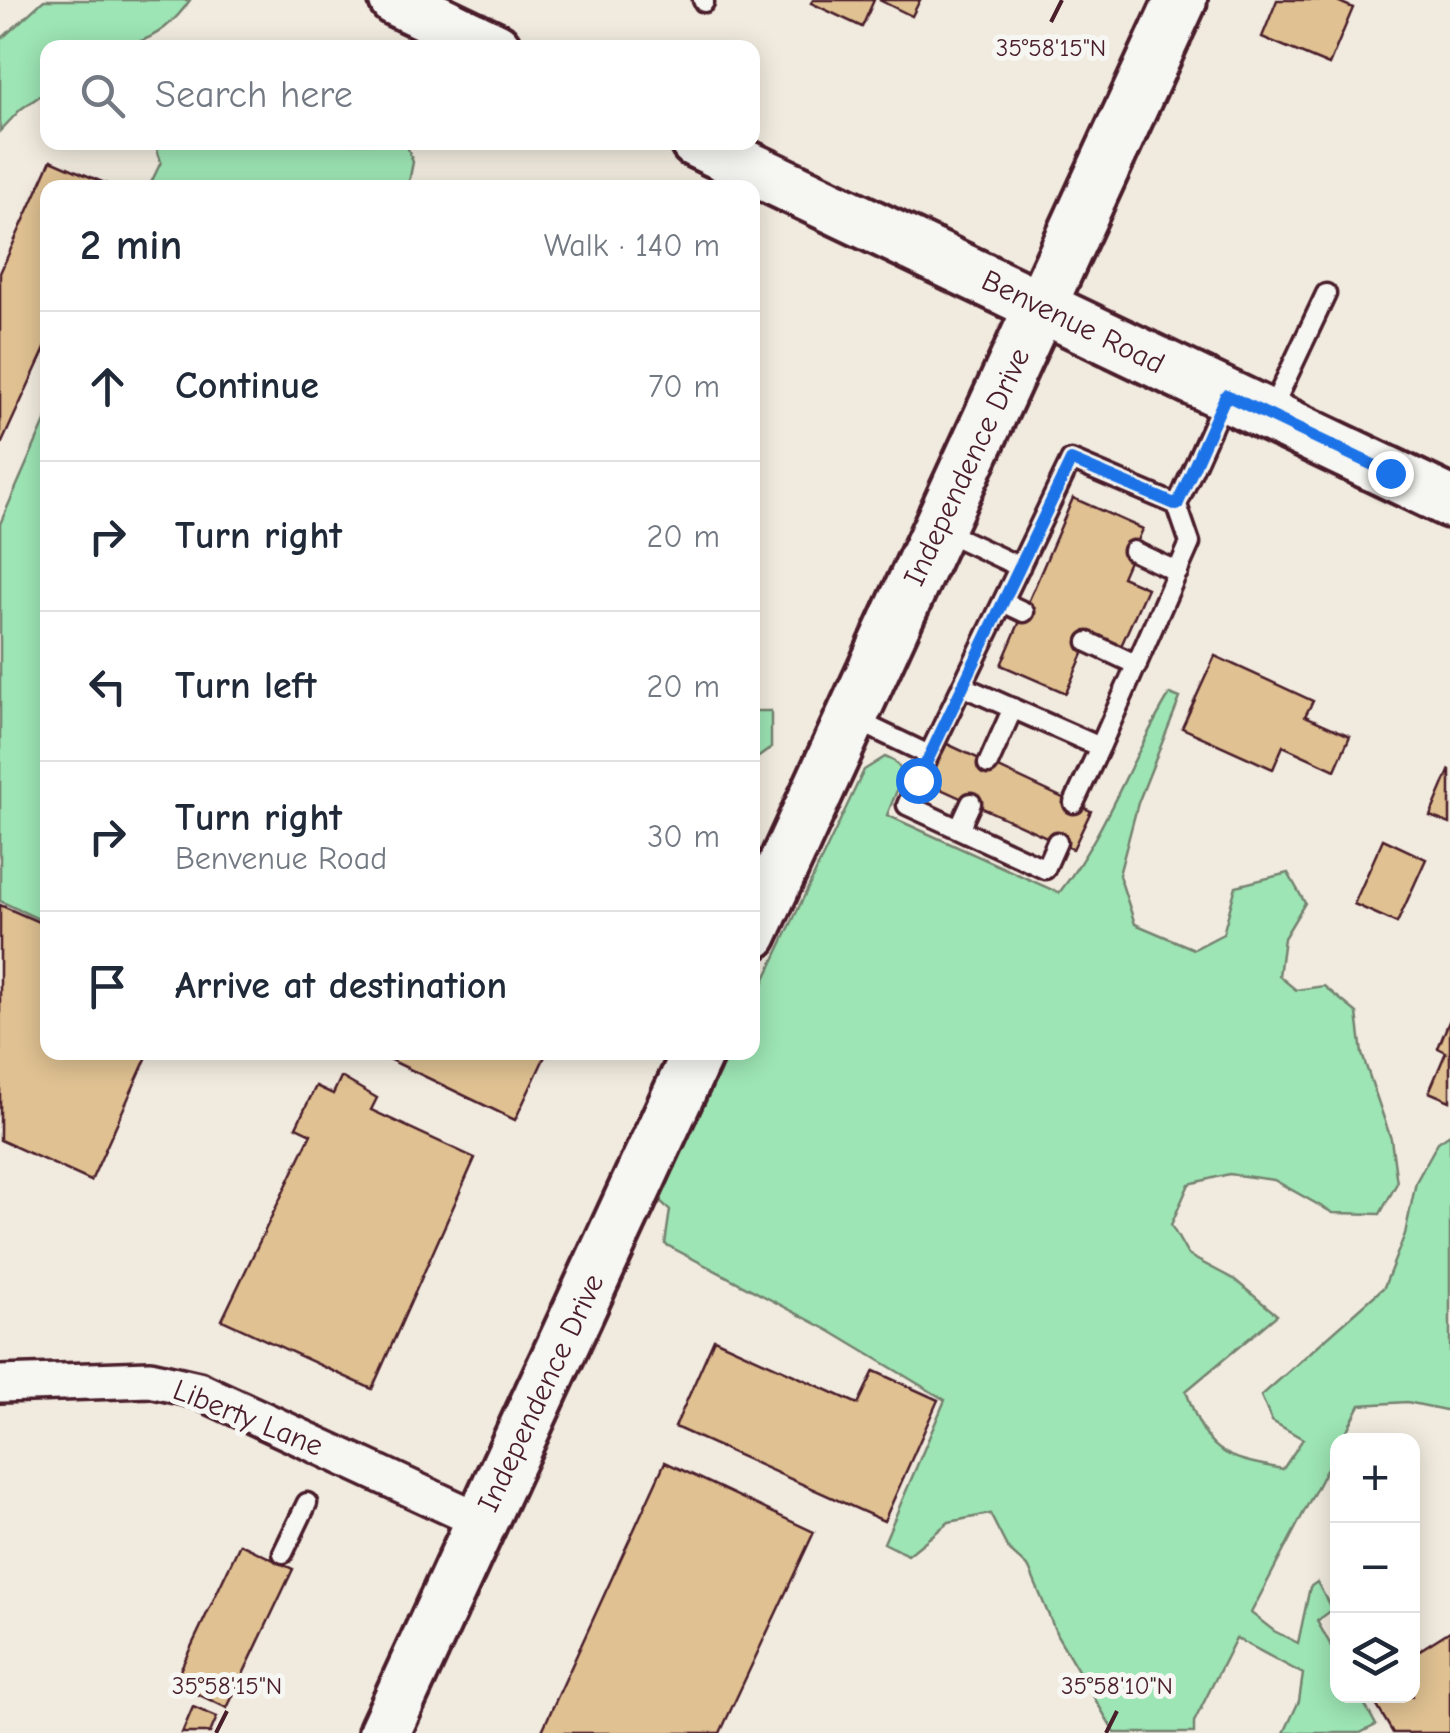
<!DOCTYPE html>
<html lang="en">
<head>
<meta charset="utf-8">
<style>
	body { margin:0; font-family:"Comic Neue",sans-serif; background:#f2f2f3; color:#1f2937 }
	.controls { position:absolute; right:30px; bottom:30px; display:grid; overflow:hidden; border-radius:20px; box-shadow:0 5px 25px #0003 }
	.controls button { width:90px; height:90px; display:grid; place-items:center; padding:0; border:0; border-bottom:2px solid #e0e1e3; background:#fff; color:#1f2937; font:50px sans-serif }
	.stop { position:absolute; width:30px; height:30px; margin:-22px; border:8px solid #1a73e8; border-radius:50%; background:#fff }
	.stop.end { background:#1a73e8; border-color:#fff; box-shadow:0 2px 10px #0008 }
	.list { margin:0; padding:0; list-style:none }
	h2 { display:flex; justify-content:space-between; align-items:center; height:130px; margin:0; padding:0 40px; font-size:42px }
	h2 small { font-size:32px; font-weight:400; color:#747a83 }
	.list li { display:grid; grid-template-columns:65px 1fr auto; gap:30px; align-items:center; box-sizing:border-box; height:150px; padding:0 40px; border-top:2px solid #e0e1e3 }
	.list b { display:block; font-size:38px; white-space:nowrap }
	.list p { margin:0; font-size:32px; white-space:nowrap; color:#747a83 }
	.list em { font-size:32px; font-style:normal; color:#747a83 }
	.icon { flex:none; width:55px; height:55px; fill:none; stroke:currentColor; stroke-width:2; stroke-linecap:round; stroke-linejoin:round }
	.map { position:relative; flex:none; width:1450px; height:1733px; overflow:hidden }
	.search { position:absolute; background:#fff; box-shadow:0 5px 25px #0003; left:40px; top:40px; width:720px; height:110px; display:flex; align-items:center; gap:25px; box-sizing:border-box; padding:0 35px; border-radius:20px; color:#747a83; font-size:38px }
	.panel { position:absolute; background:#fff; box-shadow:0 5px 25px #0003; left:40px; top:180px; width:720px; height:880px; border-radius:20px }
	.map>svg:first-child { display:block }
	.green { fill:#9de5b4; stroke:#748270; stroke-width:2.5 }
	.building { fill:#dfc192; stroke:#4a1f2b; stroke-width:2.5 }
	.lines { fill:none; stroke-linecap:round; stroke-linejoin:round }
	.lane-casing { stroke:#4a1f2b; stroke-width:25 }
	.street-casing { stroke:#4a1f2b; stroke-width:42 }
	.secondary-casing { stroke:#4a1f2b; stroke-width:58 }
	.lane { stroke:#f6f6f2; stroke-width:18 }
	.street { stroke:#f6f6f2; stroke-width:35 }
	.secondary { stroke:#f6f6f2; stroke-width:50 }
	.route { stroke:#1a73e8; stroke-width:12 }
	.ticks { fill:none; stroke:#4a1f2b; stroke-width:4 }
	.labels { text-anchor:middle; dominant-baseline:central; stroke-width:10; stroke-linejoin:round; paint-order:stroke }
	.street-label { font-size:30px; fill:#4a1f2b; stroke:#f6f6f2 }
	.ticks-label { font-size:25px; text-anchor:middle; fill:#4a1f2b; stroke:#f6f6f2; stroke-width:10; stroke-linejoin:round; paint-order:stroke }
</style>
</head>
<body>
<div class="map">
<svg width="1450" height="1733" viewBox="0 0 1450 1733">
	<rect width="100%" height="100%" fill="#f1ebdf"/>
	<filter id="ink" filterUnits="userSpaceOnUse"><feTurbulence type="fractalNoise" baseFrequency=".01" numOctaves="2"/><feDisplacementMap in="SourceGraphic" scale="20" xChannelSelector="R" yChannelSelector="G"/><feConvolveMatrix kernelMatrix="1 2 1 2 8 2 1 2 1" color-interpolation-filters="sRGB"/></filter>
	<g filter="url(#ink)">
		<path class="green" d="M44 0H190C152 56 108 48 48 48L47 91 21 109 0 131V40Z
			M155 143H406L413 162 408 187H149L161 162Z
			M47 417V923L0 901V524Z
			M1170 694 1180 698 1138 803 1119 875 1135 924 1194 949 1223 934 1236 886 1288 873 1305 903 1284 938 1279 976 1296 990 1324 986 1357 1013 1362 1054 1391 1139 1397 1183 1380 1214 1333 1213 1274 1180 1229 1174 1189 1184 1171 1225 1188 1255 1235 1280 1277 1315 1186 1391C1208 1453 1219 1457 1283 1469L1303 1439 1272 1421 1261 1396 1384 1287 1405 1234 1416 1182 1438 1142 1450 1134V1411L1407 1402 1360 1405 1342 1440H1338L1337 1449 1251 1613 1274 1631 1298 1643 1310 1587 1317 1582 1332 1610 1317 1621 1337 1656 1338 1696H1360L1376 1725 1360 1733H1284L1299 1701 1303 1674 1236 1638 1194 1722V1733H1115L1057 1635 1029 1568 1008 1549 990 1514 949 1522 908 1555 884 1543 945 1400 830 1331 665 1244 670 1210 659 1200 729 1053 752 1052 753 1004 864 770 885 757 894 761 904 773 887 815 1059 893C1106 833 1130 759 1170 694Z
			M753 711H771V748L753 761Z"/>
		<path class="building" d="M813 0H874L862 27 811 3Z
			M879 0H920L912 16Z
			M1277 0H1335L1353 8 1329 65 1262 37Z
			M51 160 116 188H48V342L0 447V273Z
			M1073 498 1143 529 1122 577 1147 588 1121 646 1092 633 1066 693 1001 665Z
			M1215 656 1313 701 1305 716 1350 736 1335 770 1283 746 1273 769 1182 728Z
			M943 742 1091 811 1073 849 925 782Z
			M1450 769V824L1430 816Z
			M1383 839 1426 859 1397 923 1354 904Z
			M0 905 48 926V1052H149L91 1181 0 1140Z
			M1450 1019V1101L1429 1092 1446 1052 1438 1048Z
			M374 1052H547L515 1120Z
			M341 1077 377 1098 371 1110 475 1158 372 1389 222 1320 311 1134 296 1127 316 1086 333 1094Z
			M714 1339 858 1404 874 1371 938 1400 884 1521 675 1427Z
			M665 1462 814 1532 720 1733H541Z
			M240 1544 293 1569 227 1708 174 1683Z
			M1450 1631V1733H1393L1371 1696H1412V1655Z
			M193 1707 217 1717 210 1733H182Z"/>
		<g class="lines">
			<g class="lane-casing">
				<path id="lane" d="M703 0 704 2
					M1269 415 1326 294
					M939 529 1020 567
					M1133 551 1178 572
					M1003 602 1024 612
					M1088 642 1137 665
					M962 686 1100 747 1190 543 1177 505
					M852 718 929 755 1071 460 1177 505 1224 400
					M929 755 907 805 1045 869 1057 842
					M988 764 1013 708
					M1074 803 1100 747
					M959 829 971 803
					M283 1553 307 1503"/>
			</g>
			<g class="street-casing">
				<path id="street" d="M0 1384 150 1379 198 1390 481 1521"/>
			</g>
			<g class="secondary-casing">
				<path id="secondary" d="M395 0 495 48
					M696 142 1450 502
					M752 934 1181 0
					M384 1733 698 1052"/>
			</g>
			<use href="#lane" class="lane"/>
			<use href="#street" class="street"/>
			<use href="#secondary" class="secondary"/>
		</g>
	</g>
	<g class="lines" filter="url(#ink)">
		<path class="route" d="M918 780 1071 460 1177 505 1226 395 1390 473"/>
	</g>
	<path class="ticks" d="M1051 22 1062 0M216 1733 227 1711M1106 1733 1117 1711"/>
	<g class="labels">
		<g class="street-label">
			<text transform="translate(1073 322) rotate(26)">Benvenue Road</text>
			<text transform="translate(967 467) rotate(-65)">Independence Drive</text>
			<text transform="translate(541 1393) rotate(-65)">Independence Drive</text>
			<text transform="translate(248 1418) rotate(22)">Liberty Lane</text>
		</g>
	</g>
	<g class="ticks-label">
		<text x="1051" y="56">35°58'15"N</text>
		<text x="227" y="1694">35°58'15"N</text>
		<text x="1117" y="1694">35°58'10"N</text>
	</g>
</svg>
<div class="controls">
<button>+</button>
<button>−</button>
<button><svg class="icon" aria-label="layers" viewBox="0 0 24 24"><path d="M12 4l9 5-9 5-9-5zM3 14l9 5 9-5"/></svg></button>
</div>
<div class="stop" style="left:918px;top:780px"></div>
<div class="stop end" style="left:1390px;top:473px"></div>
<div class="search"><svg class="icon" aria-label="search" viewBox="0 0 24 24"><circle cx="10" cy="10" r="6"/><path d="M15 15l6 6"/></svg>Search here</div>
<section class="panel">
<h2>2 min<small>Walk · 140 m</small></h2>
<ul class="list">
<li><svg class="icon" aria-label="ahead" viewBox="0 0 24 24"><path d="M12 20V5M6 11l6-6 6 6"/></svg><div><b>Continue</b></div><em>70 m</em></li>
<li><svg class="icon" aria-label="right" viewBox="0 0 24 24"><path d="M7 20v-9h11M14 6l5 5-5 5"/></svg><div><b>Turn right</b></div><em>20 m</em></li>
<li><svg class="icon" aria-label="left" viewBox="0 0 24 24"><path d="M17 20v-9H6M10 6l-5 5 5 5"/></svg><div><b>Turn left</b></div><em>20 m</em></li>
<li><svg class="icon" aria-label="right" viewBox="0 0 24 24"><path d="M7 20v-9h11M14 6l5 5-5 5"/></svg><div><b>Turn right</b><p>Benvenue Road</p></div><em>30 m</em></li>
<li><svg class="icon" aria-label="arrive" viewBox="0 0 24 24"><path d="M6 21V4h12l-3 4 3 4H6"/></svg><div><b>Arrive at destination</b></div></li>
</ul>
</section>
</div>
</body>
</html>
